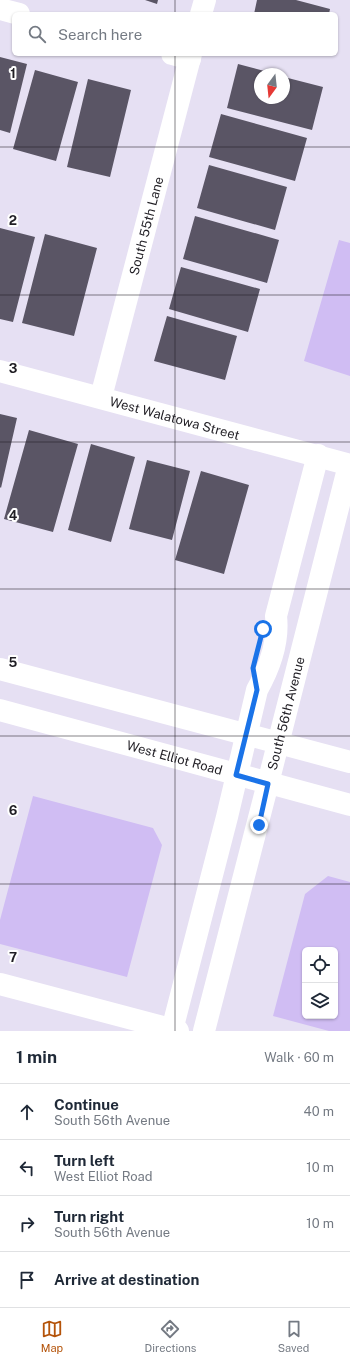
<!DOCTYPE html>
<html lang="en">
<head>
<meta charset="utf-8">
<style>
	body { margin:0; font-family:"Public Sans",sans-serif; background:#f2f2f3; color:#1f2937 }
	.controls { position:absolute; right:12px; bottom:12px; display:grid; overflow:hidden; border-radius:6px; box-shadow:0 1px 3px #0004 }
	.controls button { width:36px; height:36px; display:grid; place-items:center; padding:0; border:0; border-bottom:1px solid #e0e1e3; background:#fff; color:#1f2937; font:20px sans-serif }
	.compass { position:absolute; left:254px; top:68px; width:36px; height:36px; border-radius:50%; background:#fff; box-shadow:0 1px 3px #0004; rotate:195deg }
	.stop { position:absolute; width:12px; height:12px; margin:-9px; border:3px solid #1a73e8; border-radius:50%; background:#fff }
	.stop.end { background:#1a73e8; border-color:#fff; box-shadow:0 1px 4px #0008 }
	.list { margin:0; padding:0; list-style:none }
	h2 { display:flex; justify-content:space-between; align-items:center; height:52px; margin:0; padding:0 16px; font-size:17px }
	h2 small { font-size:13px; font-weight:400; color:#747a83 }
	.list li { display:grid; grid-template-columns:26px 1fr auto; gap:12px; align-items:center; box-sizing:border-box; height:56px; padding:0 16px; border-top:1px solid #e0e1e3 }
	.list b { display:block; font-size:15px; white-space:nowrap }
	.list p { margin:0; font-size:13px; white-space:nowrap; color:#747a83 }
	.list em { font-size:13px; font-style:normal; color:#747a83 }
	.icon { flex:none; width:22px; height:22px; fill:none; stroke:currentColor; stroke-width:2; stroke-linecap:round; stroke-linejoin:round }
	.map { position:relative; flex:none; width:350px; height:1031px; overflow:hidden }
	.search { position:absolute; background:#fff; box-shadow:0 1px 3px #0004; left:12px; right:12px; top:12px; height:44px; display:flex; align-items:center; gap:10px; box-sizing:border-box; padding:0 14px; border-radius:6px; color:#747a83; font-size:15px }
	.sheet { height:276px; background:#fff }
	nav { display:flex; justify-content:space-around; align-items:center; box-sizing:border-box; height:56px; border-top:1px solid #e0e1e3; background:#fff; font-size:11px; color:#747a83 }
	nav a { display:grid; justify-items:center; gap:2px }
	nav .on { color:#b45309 }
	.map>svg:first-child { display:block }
	.green { fill:#d0bdf3; fill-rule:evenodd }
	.building { fill:#5a5565 }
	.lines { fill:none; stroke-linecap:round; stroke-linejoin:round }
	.street { stroke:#fff; stroke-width:22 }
	.secondary { stroke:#fff; stroke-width:22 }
	.route { stroke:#1a73e8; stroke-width:5 }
	.grid { fill:none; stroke:#201e24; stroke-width:1; stroke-opacity:0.55 }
	.labels { text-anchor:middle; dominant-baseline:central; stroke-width:4; stroke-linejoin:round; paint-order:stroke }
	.street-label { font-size:13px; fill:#201e24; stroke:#fff }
	.grid-label { font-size:13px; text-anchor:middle; font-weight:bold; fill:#201e24; stroke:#fff; stroke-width:4; stroke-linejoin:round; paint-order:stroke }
</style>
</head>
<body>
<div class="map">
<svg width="350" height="1031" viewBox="0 0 350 1031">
	<rect width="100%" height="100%" fill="#e6e0f3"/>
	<path class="green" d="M339 240 350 243V376L304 361Z
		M33 796 153 828 162 845 127 977 0 944V920Z
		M328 876 350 882V1031H329L273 1016 305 894ZM305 950H335V1016H305Z"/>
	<path class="building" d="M145 0H158L157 4Z
		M257 0H296L330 9 329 14H254Z
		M0 57 27 64 10 133 0 130Z
		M238 64 272 73 260 74V98H284V77L323 87 312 130 227 108Z
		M35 70 78 82 56 161 13 149Z
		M88 79 131 90 110 177 67 167Z
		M221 114 307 138 295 181 209 157Z
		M209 165 287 187 275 230 197 208Z
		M195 216 279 240 267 283 183 259Z
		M0 228 35 237 13 322 0 319Z
		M45 234 97 248 74 336 22 323Z
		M181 267 260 289 248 332 169 309Z
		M167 316 237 336 225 380 154 361Z
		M0 414 17 418 1 488 0 487Z
		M29 430 78 444 53 532 4 519Z
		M91 444 135 457 111 542 68 530Z
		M147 460 190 471 172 540 129 529Z
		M201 471 249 485 224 574 175 560Z"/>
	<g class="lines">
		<g class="street">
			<path d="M0 9 19 14"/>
			<path d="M201 14 205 0"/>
			<path d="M172 54 190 59"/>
			<path id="s1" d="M0 371 350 465"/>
			<path id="s2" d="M101 397 191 54"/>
			<path d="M0 984 178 1031"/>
			<path d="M172 1030 227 817 257 690C270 667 279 642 276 616L318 455"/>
			<path id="s3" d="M204 1031C254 843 300 653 349 465"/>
		</g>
		<g class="secondary">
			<path d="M0 669 350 762"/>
			<path id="s4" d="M0 710 350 805"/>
		</g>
	</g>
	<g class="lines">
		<path class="route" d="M259 825 268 784 236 775 257 690 253 668 263 629"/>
	</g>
	<path class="grid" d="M175 0V14M175 54V1031M0 147H350M0 295H350M0 442H350M0 589H350M0 736H350M0 884H350"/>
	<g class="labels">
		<g class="street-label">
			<text stroke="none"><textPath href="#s2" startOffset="177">South 55th Lane</textPath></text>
			<text stroke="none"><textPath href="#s1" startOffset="181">West Walatowa Street</textPath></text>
			<text stroke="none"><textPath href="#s3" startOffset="328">South 56th Avenue</textPath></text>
			<text stroke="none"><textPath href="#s4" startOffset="181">West Elliot Road</textPath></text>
		</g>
	</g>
	<g class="grid-label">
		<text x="13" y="78">1</text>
		<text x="13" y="225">2</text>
		<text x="13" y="373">3</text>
		<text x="13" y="520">4</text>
		<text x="13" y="667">5</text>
		<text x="13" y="815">6</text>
		<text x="13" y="962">7</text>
	</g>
</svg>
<div class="controls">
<button><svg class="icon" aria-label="locate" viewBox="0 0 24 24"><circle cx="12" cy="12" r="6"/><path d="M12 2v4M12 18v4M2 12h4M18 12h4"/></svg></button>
<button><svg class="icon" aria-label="layers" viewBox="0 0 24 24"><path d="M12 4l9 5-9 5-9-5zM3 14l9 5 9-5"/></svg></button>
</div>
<svg class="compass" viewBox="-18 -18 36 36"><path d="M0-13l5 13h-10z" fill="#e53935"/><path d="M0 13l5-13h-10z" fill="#747a83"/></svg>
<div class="stop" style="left:263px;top:629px"></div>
<div class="stop end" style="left:259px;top:825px"></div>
<div class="search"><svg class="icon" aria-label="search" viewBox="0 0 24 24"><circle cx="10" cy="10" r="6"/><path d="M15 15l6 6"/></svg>Search here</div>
</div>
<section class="sheet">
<h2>1 min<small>Walk · 60 m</small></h2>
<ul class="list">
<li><svg class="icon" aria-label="ahead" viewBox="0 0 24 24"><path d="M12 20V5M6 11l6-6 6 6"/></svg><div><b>Continue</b><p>South 56th Avenue</p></div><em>40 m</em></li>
<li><svg class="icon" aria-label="left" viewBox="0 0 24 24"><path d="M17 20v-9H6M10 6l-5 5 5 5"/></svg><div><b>Turn left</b><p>West Elliot Road</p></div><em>10 m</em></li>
<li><svg class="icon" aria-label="right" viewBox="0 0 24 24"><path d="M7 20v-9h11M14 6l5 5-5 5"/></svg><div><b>Turn right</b><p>South 56th Avenue</p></div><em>10 m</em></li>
<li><svg class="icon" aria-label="arrive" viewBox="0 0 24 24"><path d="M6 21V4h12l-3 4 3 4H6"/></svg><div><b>Arrive at destination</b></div></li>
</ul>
</section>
<nav>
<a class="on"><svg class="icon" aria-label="map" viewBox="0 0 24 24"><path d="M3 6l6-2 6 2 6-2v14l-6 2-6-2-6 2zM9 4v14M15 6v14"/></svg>Map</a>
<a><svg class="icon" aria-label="directions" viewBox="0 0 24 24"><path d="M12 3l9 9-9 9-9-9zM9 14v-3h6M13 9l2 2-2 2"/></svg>Directions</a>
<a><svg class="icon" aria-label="saved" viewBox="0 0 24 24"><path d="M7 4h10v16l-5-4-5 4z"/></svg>Saved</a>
</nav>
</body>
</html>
